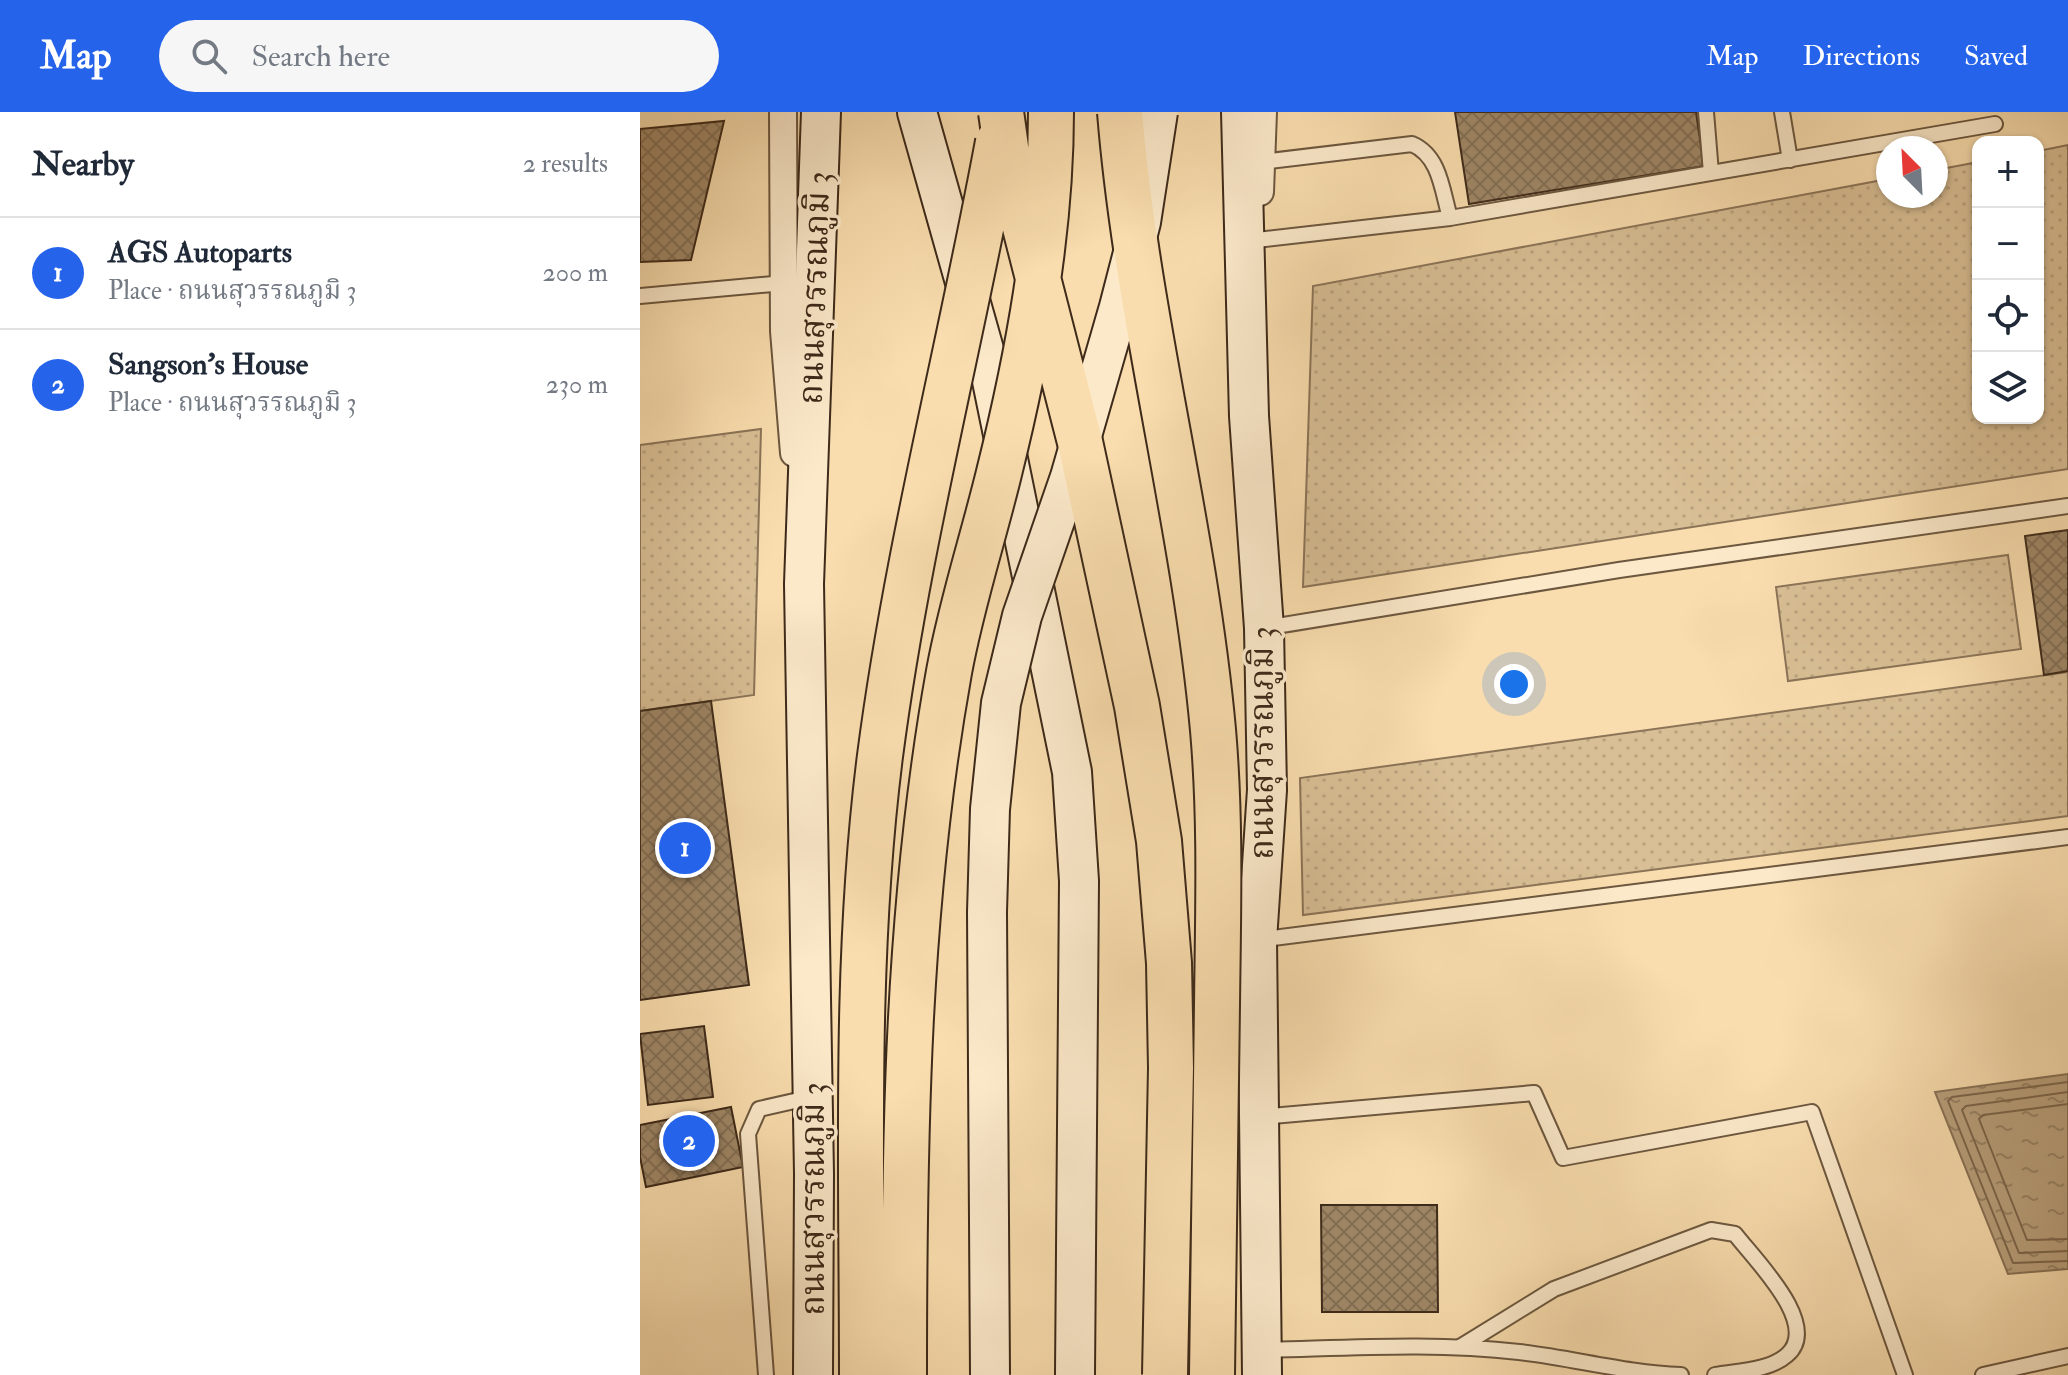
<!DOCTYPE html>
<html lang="en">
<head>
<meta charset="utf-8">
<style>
	body { margin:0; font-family:"IM FELL Double Pica","Noto Serif Thai",serif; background:#f6f6f7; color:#1f2937 }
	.controls { position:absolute; right:24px; top:24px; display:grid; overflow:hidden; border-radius:16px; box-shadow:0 2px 6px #0004 }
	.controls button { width:72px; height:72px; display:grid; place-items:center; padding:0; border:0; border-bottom:2px solid #e0e1e3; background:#fff; color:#1f2937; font:40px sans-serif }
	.compass { position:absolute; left:1236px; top:24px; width:72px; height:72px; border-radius:50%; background:#fff; box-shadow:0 2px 6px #0004; rotate:336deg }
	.you { position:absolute; left:874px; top:572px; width:28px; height:28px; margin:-20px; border:6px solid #fff; border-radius:50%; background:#1a73e8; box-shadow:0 0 0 12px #1a73e833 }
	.badge { display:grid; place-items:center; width:52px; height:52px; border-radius:50%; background:#2563eb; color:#fff; font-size:26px; font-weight:700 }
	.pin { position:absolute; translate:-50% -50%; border:4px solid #fff; box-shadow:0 2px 8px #0006 }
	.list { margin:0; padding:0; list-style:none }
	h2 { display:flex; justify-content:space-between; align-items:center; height:104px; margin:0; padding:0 32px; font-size:34px }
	h2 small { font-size:26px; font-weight:400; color:#747a83 }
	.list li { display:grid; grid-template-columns:52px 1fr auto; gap:24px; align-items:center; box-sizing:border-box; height:112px; padding:0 32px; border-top:2px solid #e0e1e3 }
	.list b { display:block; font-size:30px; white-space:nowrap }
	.list p { margin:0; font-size:26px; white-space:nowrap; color:#747a83 }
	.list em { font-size:26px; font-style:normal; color:#747a83 }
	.icon { flex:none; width:44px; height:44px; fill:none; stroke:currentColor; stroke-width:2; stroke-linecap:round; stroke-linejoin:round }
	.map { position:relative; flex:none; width:1428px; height:1263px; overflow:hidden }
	header { display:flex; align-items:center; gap:48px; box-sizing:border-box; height:112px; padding:0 40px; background:#2563eb; color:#fff }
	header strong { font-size:38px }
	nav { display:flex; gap:44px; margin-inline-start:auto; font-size:28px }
	.search { width:560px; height:72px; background:#f6f6f7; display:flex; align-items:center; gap:20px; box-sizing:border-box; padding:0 28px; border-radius:44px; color:#747a83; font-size:30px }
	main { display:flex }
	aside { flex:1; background:#fff }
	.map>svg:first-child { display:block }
	.grass { fill:url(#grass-dots); stroke:#8b7458; stroke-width:2 }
	.water { fill:url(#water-ripples); stroke:#877155; stroke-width:2 }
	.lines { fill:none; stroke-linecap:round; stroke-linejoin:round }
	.shore { stroke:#7b654b; stroke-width:2 }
	.building { fill:url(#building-cross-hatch); stroke:#3d2a1a; stroke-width:2 }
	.lane-casing { stroke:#6c573f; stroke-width:18 }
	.street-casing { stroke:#6c573f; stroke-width:30 }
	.secondary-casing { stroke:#3d2a1a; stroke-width:42 }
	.lane { stroke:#fbe9ca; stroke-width:14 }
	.street { stroke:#fbe9ca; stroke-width:26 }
	.secondary { stroke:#fbe9ca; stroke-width:38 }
	.secondary-bridge-casing { stroke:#3d2a1a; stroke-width:42; stroke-linecap:butt }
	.highway-bridge-casing { stroke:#3d2a1a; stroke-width:48; stroke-linecap:butt }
	.secondary-bridge { stroke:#fbe9ca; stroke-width:38 }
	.highway-bridge { stroke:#f9ddae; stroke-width:44 }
	.labels { text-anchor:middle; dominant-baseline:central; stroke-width:7; stroke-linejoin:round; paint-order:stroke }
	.street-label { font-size:34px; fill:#3d2a1a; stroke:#fbe9ca }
</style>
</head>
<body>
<header>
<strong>Map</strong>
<div class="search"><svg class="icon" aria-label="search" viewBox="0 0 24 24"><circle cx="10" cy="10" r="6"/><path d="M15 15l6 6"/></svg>Search here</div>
<nav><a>Map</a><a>Directions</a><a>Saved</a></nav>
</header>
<main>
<aside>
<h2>Nearby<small>2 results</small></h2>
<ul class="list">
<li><span class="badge">1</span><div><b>AGS Autoparts</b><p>Place · ถนนสุวรรณภูมิ 3</p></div><em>200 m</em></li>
<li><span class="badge">2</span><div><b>Sangson's House</b><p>Place · ถนนสุวรรณภูมิ 3</p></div><em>230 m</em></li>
</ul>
</aside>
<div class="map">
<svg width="1428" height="1263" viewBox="0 0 1428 1263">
	<defs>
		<pattern id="grass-dots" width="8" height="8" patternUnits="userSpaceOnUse" patternTransform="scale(2)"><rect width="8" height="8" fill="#d9bf95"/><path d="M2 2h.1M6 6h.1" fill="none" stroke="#bba480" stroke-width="1.8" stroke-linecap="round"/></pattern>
		<pattern id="water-ripples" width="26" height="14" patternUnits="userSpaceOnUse" patternTransform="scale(2)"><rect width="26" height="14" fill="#b9a07c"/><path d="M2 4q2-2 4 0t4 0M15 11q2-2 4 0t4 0" fill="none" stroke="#988365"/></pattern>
		<pattern id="building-cross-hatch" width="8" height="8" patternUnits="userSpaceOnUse" patternTransform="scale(2)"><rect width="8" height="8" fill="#9f8767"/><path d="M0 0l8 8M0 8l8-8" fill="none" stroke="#836f54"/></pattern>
	</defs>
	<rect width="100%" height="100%" fill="#f9ddae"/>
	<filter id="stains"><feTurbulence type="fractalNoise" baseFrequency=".0025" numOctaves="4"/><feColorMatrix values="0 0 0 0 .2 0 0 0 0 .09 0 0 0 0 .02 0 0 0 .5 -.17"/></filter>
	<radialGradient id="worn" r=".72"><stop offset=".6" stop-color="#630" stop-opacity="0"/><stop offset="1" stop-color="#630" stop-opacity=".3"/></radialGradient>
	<path class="grass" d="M1428 33V357L663 475 673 174 1248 67V84H1296V58L1338 50V306H1398V39Z
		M121 317 114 583 0 599V333Z
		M1368 443 1381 537 1148 569 1136 475Z
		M1428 560V704L663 803 660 666Z"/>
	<path class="water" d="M1428 962V1157L1368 1162 1295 980Z"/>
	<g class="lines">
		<path class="shore" d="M1428 970 1312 985 1308 989 1373 1151 1428 1149
			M1428 980 1326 994 1322 998 1379 1141 1428 1139
			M1428 992 1343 1003 1339 1007 1387 1128 1428 1127"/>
	</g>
	<path class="building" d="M815 0H1056L1064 54 829 92Z
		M84 9 51 148 0 150V17Z
		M1428 418V559L1404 563 1385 424Z
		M71 589 109 873 0 888V599Z
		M64 914 73 985 8 993 0 922Z
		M91 995 103 1055 6 1075 0 1045V1013Z
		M681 1093H797L798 1200H682Z"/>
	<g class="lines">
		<g class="lane-casing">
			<path id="lane" d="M1066 0 1071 61
				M1142 0 1150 48
				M621 50 772 32C800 44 802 78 810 106
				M617 128 810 106 1355 12
				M0 184 144 171
				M624 516 979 458 1428 394
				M617 828 1428 725
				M620 1005 894 981 923 1046 1172 1000 1265 1263
				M820 1235 914 1177 1071 1118 1095 1122C1114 1147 1182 1213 1147 1243 1129 1259 1097 1259 1075 1263
				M623 1238C708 1236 794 1230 879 1240 933 1246 986 1261 1041 1263
				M126 1263 108 1022 119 997 172 985
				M1343 1263 1428 1244"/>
		</g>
		<g class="street-casing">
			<path id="street" d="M143 0 144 219 154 341
				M620 80 623 0"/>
		</g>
		<g class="secondary-casing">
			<path id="secondary" d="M277 0 350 259 432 660 439 769 435 1263
				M601 0 609 304 624 516 627 678 617 828 622 1263
				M173 1263 174 1062 164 472 181 0"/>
		</g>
		<use href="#lane" class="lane"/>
		<use href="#street" class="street"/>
		<use href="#secondary" class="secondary"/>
		<g class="secondary-bridge-casing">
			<path id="secondary-bridge" d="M350 1263 347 800 350 697 361 591 382 504 430 365 479 195 501 110 518 0"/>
		</g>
		<g class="highway-bridge-casing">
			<path id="highway-bridge" d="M361 0 368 49 440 330 497 594 519 729 529 851 531 956 525 1263
				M480 0C497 208 554 410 573 618 581 709 578 802 577 893 575 1016 574 1140 572 1263
				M222 1263C222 1057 214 848 240 644 267 437 320 235 358 30
				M264 1263C264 1027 267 793 309 560 321 493 343 427 359 361 388 244 411 121 411 0"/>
		</g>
		<use href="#secondary-bridge" class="secondary-bridge"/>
		<use href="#highway-bridge" class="highway-bridge"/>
	</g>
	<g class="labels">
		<g class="street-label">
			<text transform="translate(175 176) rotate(-88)">ถนนสุวรรณภูมิ 3</text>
			<text transform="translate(622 631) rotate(-90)">ถนนสุวรรณภูมิ 3</text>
			<text transform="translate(173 1087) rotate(-90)">ถนนสุวรรณภูมิ 3</text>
		</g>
	</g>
	<rect width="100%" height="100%" filter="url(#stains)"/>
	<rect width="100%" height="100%" fill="url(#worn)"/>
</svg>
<div class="controls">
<button>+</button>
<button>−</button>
<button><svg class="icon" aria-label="locate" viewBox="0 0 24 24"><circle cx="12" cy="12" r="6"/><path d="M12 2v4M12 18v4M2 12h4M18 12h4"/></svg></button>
<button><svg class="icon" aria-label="layers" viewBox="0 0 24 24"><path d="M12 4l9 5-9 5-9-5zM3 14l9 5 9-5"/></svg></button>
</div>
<svg class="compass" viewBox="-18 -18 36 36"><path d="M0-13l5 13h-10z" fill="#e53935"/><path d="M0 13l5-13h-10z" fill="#747a83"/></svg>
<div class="you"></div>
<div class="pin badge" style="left:45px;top:736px">1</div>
<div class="pin badge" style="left:49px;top:1029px">2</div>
</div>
</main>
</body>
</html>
